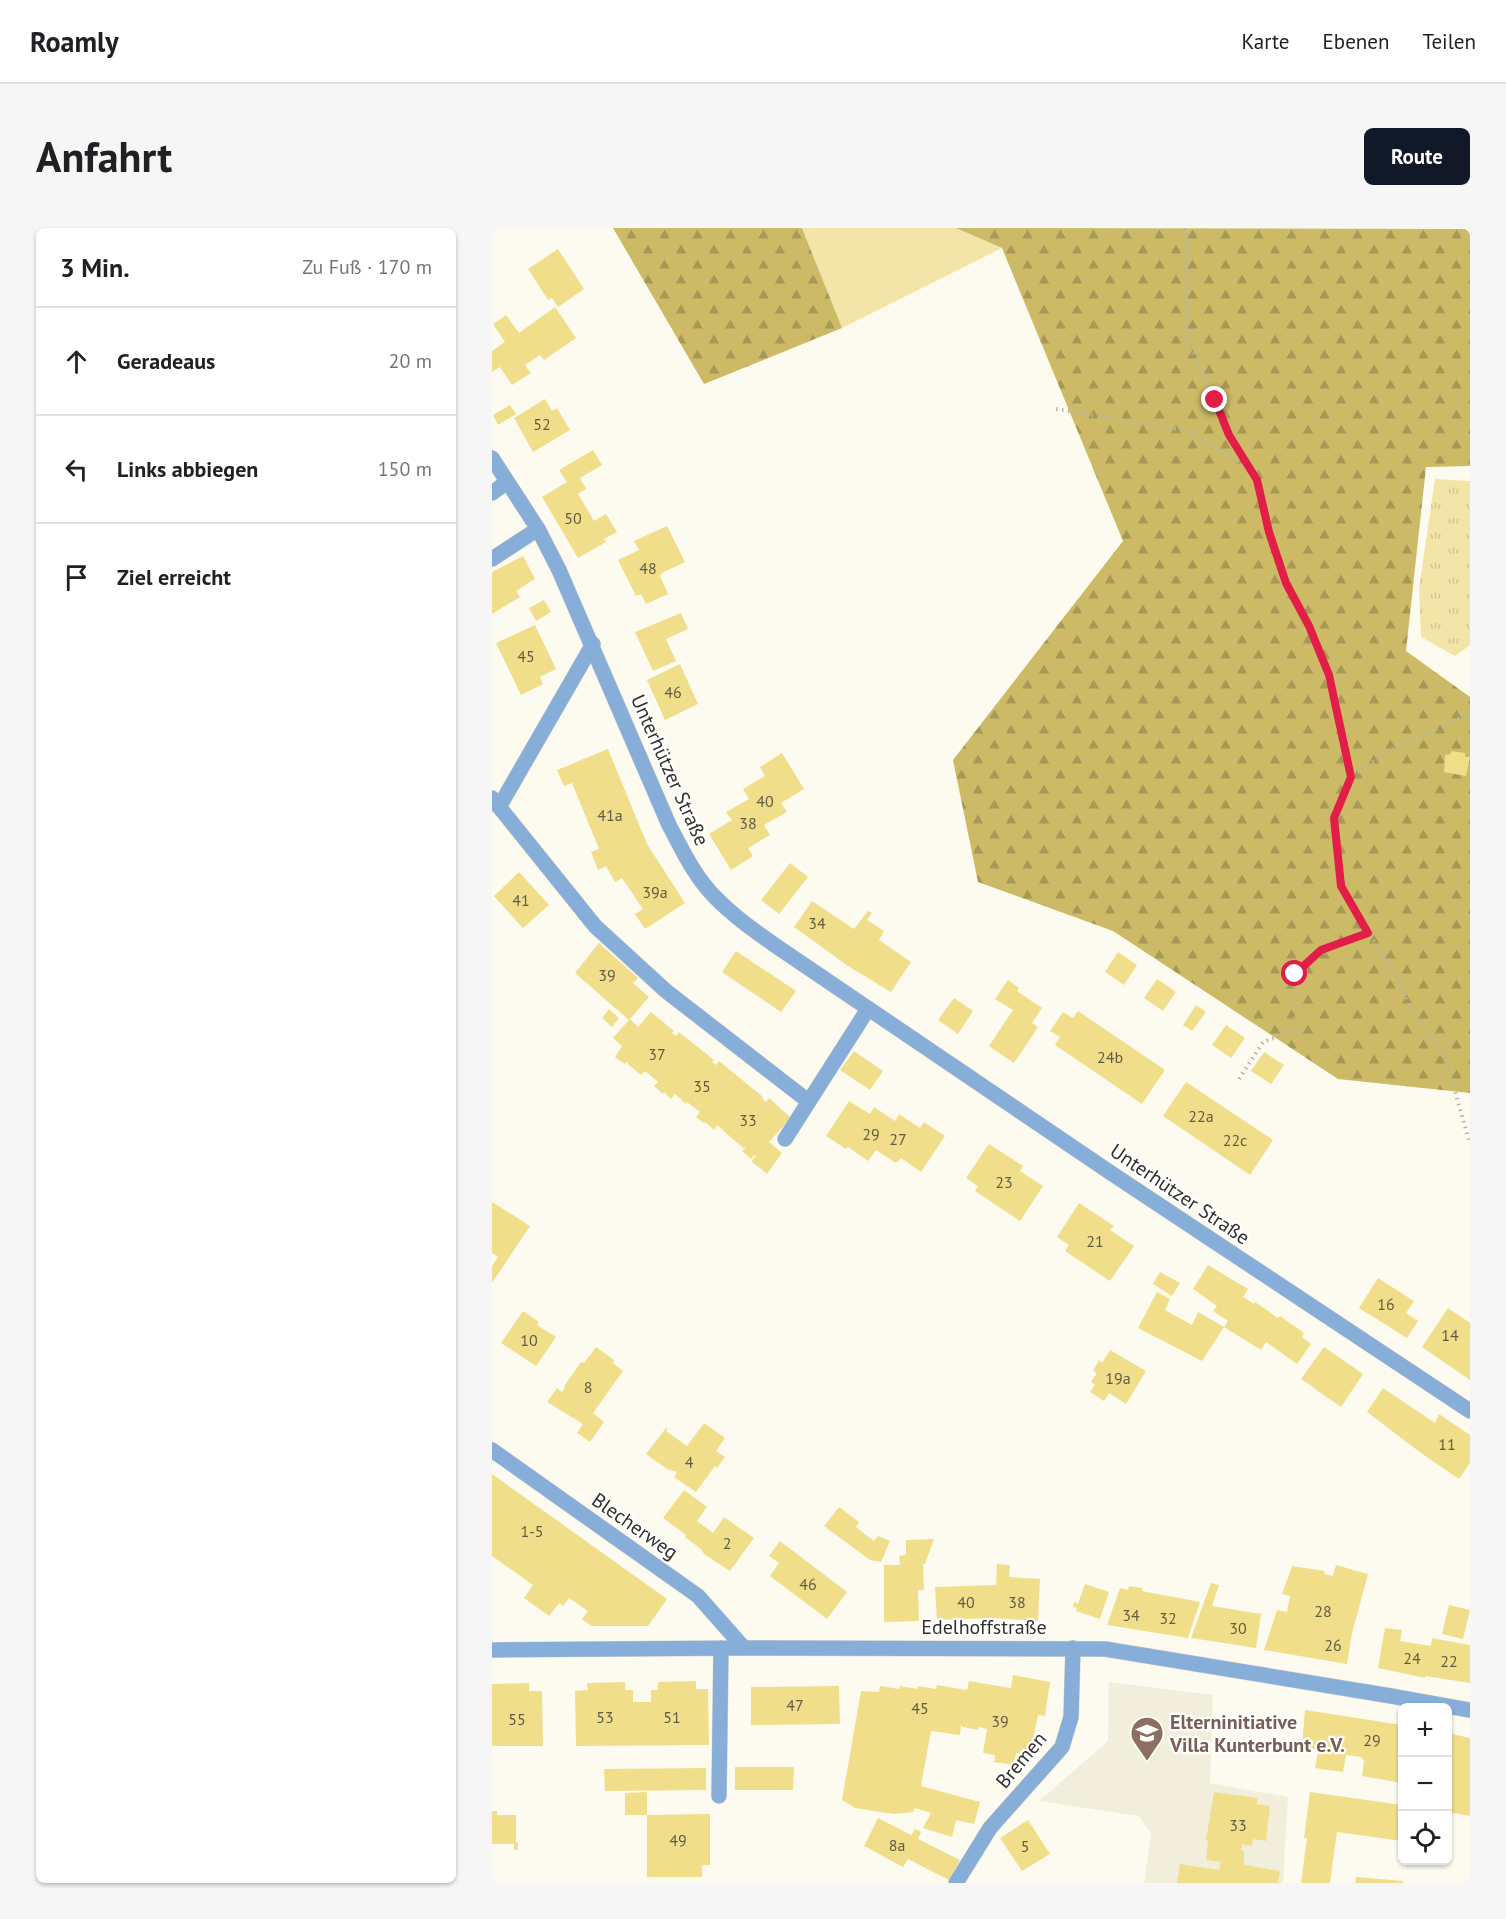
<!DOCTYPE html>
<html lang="de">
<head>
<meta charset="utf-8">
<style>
	body { margin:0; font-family:"PT Sans",sans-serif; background:#f6f6f6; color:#202124 }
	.controls { position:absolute; right:18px; bottom:18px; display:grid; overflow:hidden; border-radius:9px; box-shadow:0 2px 4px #0004 }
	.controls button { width:54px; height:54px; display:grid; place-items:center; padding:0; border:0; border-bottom:2px solid #e0e0e0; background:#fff; color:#202124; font:30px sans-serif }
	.stop { position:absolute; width:18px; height:18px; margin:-14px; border:4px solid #e11d48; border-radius:50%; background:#fff }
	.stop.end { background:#e11d48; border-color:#fff; box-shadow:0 2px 6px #0008 }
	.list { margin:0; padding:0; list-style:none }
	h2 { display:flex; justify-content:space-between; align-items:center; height:78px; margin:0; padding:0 24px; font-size:26px }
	h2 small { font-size:20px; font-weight:400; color:#757577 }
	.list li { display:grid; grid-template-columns:39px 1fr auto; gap:18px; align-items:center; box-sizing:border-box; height:108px; padding:0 24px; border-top:2px solid #e0e0e0 }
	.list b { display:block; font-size:22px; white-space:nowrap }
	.list em { font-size:20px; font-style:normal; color:#757577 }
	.icon { flex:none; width:33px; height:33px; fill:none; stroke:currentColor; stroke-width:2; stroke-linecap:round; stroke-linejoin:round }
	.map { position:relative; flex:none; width:978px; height:1655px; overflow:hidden; border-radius:9px }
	header { display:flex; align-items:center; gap:36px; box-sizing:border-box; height:84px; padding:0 30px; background:#fff; border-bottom:2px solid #e0e0e0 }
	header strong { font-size:28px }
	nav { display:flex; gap:33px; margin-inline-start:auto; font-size:21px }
	.intro { display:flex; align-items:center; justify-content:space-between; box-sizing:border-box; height:144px; padding:0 36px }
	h1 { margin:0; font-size:42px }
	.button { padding:15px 27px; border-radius:9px; background:#111827; color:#fff; font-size:21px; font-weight:700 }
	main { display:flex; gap:36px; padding:0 36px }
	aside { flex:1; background:#fff; border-radius:9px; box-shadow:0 2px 4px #0004 }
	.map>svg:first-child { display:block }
	.built { fill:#f2eedc }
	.green { fill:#f3e5a8 }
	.forest { fill:url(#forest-firs) }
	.park { fill:url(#park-tufts) }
	.building { fill:#f1de8b }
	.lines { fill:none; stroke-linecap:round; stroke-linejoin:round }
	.lane-casing { stroke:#d8d6cd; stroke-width:16 }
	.street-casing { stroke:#d8d6cd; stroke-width:16 }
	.path { stroke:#b6b5ac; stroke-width:4; stroke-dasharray:1.5 4.5; stroke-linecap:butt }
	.lane { stroke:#86aed8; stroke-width:15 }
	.street { stroke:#86aed8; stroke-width:15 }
	.route { stroke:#e11d48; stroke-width:8 }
	.labels { text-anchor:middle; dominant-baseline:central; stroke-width:4.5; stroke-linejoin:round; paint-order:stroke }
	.number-label { font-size:16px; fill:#615c44 }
	.street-label { font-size:20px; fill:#31302c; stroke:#fff }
	.education-label { font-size:20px; font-weight:bold; fill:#785e54; stroke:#fff; text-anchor:start }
</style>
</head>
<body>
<header>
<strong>Roamly</strong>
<nav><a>Karte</a><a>Ebenen</a><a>Teilen</a></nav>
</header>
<div class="intro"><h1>Anfahrt</h1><a class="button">Route</a></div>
<main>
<aside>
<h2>3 Min.<small>Zu Fuß · 170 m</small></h2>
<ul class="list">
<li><svg class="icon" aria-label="ahead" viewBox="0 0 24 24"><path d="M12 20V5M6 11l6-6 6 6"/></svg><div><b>Geradeaus</b></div><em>20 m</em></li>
<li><svg class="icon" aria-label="left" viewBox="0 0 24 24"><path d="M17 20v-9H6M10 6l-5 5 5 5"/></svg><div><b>Links abbiegen</b></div><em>150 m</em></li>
<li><svg class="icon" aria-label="arrive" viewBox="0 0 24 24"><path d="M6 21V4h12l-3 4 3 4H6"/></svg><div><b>Ziel erreicht</b></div></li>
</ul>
</aside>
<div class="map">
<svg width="978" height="1655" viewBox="0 0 978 1655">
	<defs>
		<pattern id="forest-firs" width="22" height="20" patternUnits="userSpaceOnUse" patternTransform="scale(1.5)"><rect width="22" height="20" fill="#ccba67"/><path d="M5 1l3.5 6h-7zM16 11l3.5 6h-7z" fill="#a69855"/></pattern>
		<pattern id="park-tufts" width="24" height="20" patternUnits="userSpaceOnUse" patternTransform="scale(1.5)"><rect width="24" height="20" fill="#f3e5a8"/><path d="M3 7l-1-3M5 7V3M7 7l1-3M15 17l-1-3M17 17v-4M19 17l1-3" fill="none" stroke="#d1c591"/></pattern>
	</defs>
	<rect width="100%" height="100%" fill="#fdfbf0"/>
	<path class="built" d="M617 1454 721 1467 718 1555 796 1569 791 1655H652L659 1606 647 1588 547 1573 616 1513Z"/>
	<path class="green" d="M310 0H464L510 20 350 100Z"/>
	<path class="forest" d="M121 0H310L350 100 212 156Z
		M464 0 978 1V238L934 239 914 423 978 469V865L846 851 621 703 486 654 461 532 631 313 510 20Z"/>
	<path class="park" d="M943 251 978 253V417L963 428 929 409 927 361Z"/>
	<path class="building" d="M66 21 92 61 66 79 60 70 56 72 36 41Z
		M63 79 84 110 52 132 48 127 33 137 39 145 20 157 8 139 0 144V123L13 114 1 96 14 87 27 105Z
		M53 171 60 183 65 180 78 202 41 224 22 190Z
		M18 177 24 186 6 197 1 187Z
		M101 222 110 237 88 250 94 261 86 266 102 293 114 286 125 304 112 311 114 314 86 330 50 269 75 254 67 242Z
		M175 298 193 334 170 345 168 348 176 366 154 376 149 366 144 368 126 332 147 322 142 313Z
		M31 328 43 351 24 363 28 369 0 386V344Z
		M52 372 59 384 44 393 37 380Z
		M189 385 196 401 174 411 184 433 161 443 143 404Z
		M43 397 64 441 48 449 51 456 29 467 4 415Z
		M188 436 206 476 173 492 155 452Z
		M116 521 155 616 193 675 153 701 143 686 151 681 130 650 123 654 114 638 106 642 99 624 107 621 80 555 72 558 65 542Z
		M959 523 973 525V529H978L974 548 952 544 953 527 959 526Z
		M290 525 312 561 289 575 295 584 272 597 278 607 256 620 261 628 239 642 217 606 240 592 234 584 257 571 251 561 273 548 268 539Z
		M298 635 316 649 287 686 269 672Z
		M27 644 57 677 31 700 2 668Z
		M320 673 362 701 376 683 380 685 375 692 392 703 387 712 419 734 399 764 356 738 302 699Z
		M107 715 146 750 141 755 157 769 138 791 146 799 159 784 182 803 180 805 184 808 187 804 222 832 220 834 224 837 227 833 271 869 270 871 274 874 277 870 299 890 277 914 290 925 275 946 259 933 264 928 262 927 259 931 250 923 254 919 251 920 225 897 222 902 213 894 212 895 204 889 208 884 195 874 194 876 183 866 179 871 172 864 171 866 162 858 166 854 153 843 149 847 135 835 137 832 133 836 123 829 130 818 121 810 137 792 83 745Z
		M244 723 304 763 289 784 230 744Z
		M626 724 645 737 632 757 613 744Z
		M665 751 684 764 671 783 652 770Z
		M516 752 527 760 525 763 550 780 540 795 546 799 522 835 497 818 521 782 503 771Z
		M462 770 481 783 466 806 446 792Z
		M704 777 714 784 700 803 691 797Z
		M117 781 127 790 120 799 110 790Z
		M586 783 673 842 650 876 563 817 568 809 558 803 571 784 581 790Z
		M734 797 753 810 739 830 720 817Z
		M362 823 391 843 378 862 348 842Z
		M772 824 792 837 779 856 759 843Z
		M694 854 781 912 758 947 671 888Z
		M357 873 378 886 382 879 403 893 407 886 428 900 432 894 453 908 429 944 409 930 404 935 384 922 376 933 356 919 354 921 334 908Z
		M497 916 531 938 528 943 551 958 528 993 483 963 486 958 474 950Z
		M0 974 38 998 0 1055V1038L6 1029 0 1025Z
		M587 975 622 998 618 1002 642 1018 618 1053 573 1023 577 1017 565 1009Z
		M716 1037 756 1061 751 1069 762 1076 763 1074 786 1090 788 1088 812 1105 810 1109 819 1116 805 1136 774 1114 769 1122 732 1099 736 1093 721 1083 725 1078 701 1061Z
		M668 1044 688 1055 680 1068 661 1056Z
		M886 1050 922 1073 914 1085 926 1093 915 1110 867 1080Z
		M665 1064 678 1071 673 1082 700 1097 706 1084 732 1099 710 1133 646 1100Z
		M956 1080 978 1095V1152L930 1119Z
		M31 1083 47 1094 45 1097 64 1109 44 1138 9 1115Z
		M104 1119 122 1132 121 1135 131 1143 101 1185 112 1194 98 1214 85 1205 91 1196 55 1174 65 1160 70 1164 73 1159 72 1158 89 1134 92 1135Z
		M832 1119 871 1146 849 1179 809 1151Z
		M618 1122 654 1143 634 1176 617 1165 612 1173 598 1164 603 1157 599 1154 605 1145 601 1143 607 1132 610 1135Z
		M891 1160 943 1195 947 1186 978 1207V1235L967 1251 929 1225 875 1184Z
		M212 1195 233 1210 224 1223 233 1229 225 1240 223 1238 204 1264 182 1249 185 1244 175 1241 154 1226 174 1200 176 1201 174 1203 195 1218Z
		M0 1246 175 1371 156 1398H99L90 1391 96 1383 77 1370 71 1378 67 1375 57 1388 32 1370 41 1357 0 1328Z
		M192 1262 215 1279 205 1293 221 1305 232 1289 262 1310 238 1343 212 1326 209 1321 193 1309 194 1307 171 1290Z
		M347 1279 367 1294 364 1299 382 1313 386 1308 398 1313 389 1334 378 1332 332 1298Z
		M442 1311 433 1336H431L432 1362H426L427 1393 392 1394V1337H408L407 1328 414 1327V1312Z
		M288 1313 355 1364 335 1391 278 1348 287 1335 277 1328Z
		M505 1336 518 1337 517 1349 548 1351 546 1393 502 1390 445 1392 443 1359 504 1357Z
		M844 1337 876 1346 860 1405 855 1436 772 1422 785 1382 795 1384 798 1368 790 1366 800 1338 833 1343 832 1346 841 1348Z
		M719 1355 727 1357 720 1378 769 1386 764 1420 699 1410Z
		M593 1356 617 1364 608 1391 584 1383 585 1380 581 1379 582 1374 586 1376Z
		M637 1358 651 1360 650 1363 708 1374 696 1410 615 1397 628 1360 636 1362Z
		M957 1377 978 1382 971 1411 950 1406Z
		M893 1400 910 1402 908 1413 939 1418 940 1410 978 1417V1455L934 1448 933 1450 886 1440Z
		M521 1447 558 1454 553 1488 546 1487 538 1527 524 1525 522 1537 502 1534 503 1527 491 1525 495 1501 486 1499V1502L471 1499 469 1497 468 1507 439 1503 429 1558 488 1574 482 1596 464 1592 460 1609 431 1600 439 1585 423 1580 421 1584 401 1586 363 1580 350 1572 369 1463 387 1464 388 1458 407 1461 408 1458 425 1461 426 1458 444 1461 445 1457 475 1462 477 1453 519 1460Z
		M204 1453V1461H216L217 1517 84 1518 83 1463 96 1462 95 1455 133 1454V1462H141V1474H159V1462H166V1454Z
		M37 1455V1463H50L51 1518H0V1456Z
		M347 1458 348 1496 259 1497V1459Z
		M813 1482 910 1497V1555L870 1548 872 1533 869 1529 854 1527 851 1544 823 1540 826 1524 823 1521 810 1518Z
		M956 1505 978 1510V1588L956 1584Z
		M243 1539H302L301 1562H243Z
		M214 1540V1562L113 1563 112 1541Z
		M155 1564V1587H133V1565Z
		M722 1564 766 1570 765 1576 778 1578 774 1613 761 1611 760 1618 750 1616 749 1622 752 1623V1637L788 1643 786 1655H685L688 1636 727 1642 729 1634 714 1632 716 1612H714Z
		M818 1564 910 1577V1613L845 1604 838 1655H809L815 1610H812Z
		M0 1583H5V1587H24V1614L26 1615V1622H22V1616H0Z
		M218 1586V1637H210V1649H155V1587Z
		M386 1590 419 1607 423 1601 429 1604 426 1611 468 1632 457 1652 416 1631 411 1639 372 1618Z
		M536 1592 558 1626 530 1643 508 1610Z
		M864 1649 911 1653V1655H863Z"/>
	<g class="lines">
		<g class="lane-casing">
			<path id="lane" d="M0 265 15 254
				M0 331 46 301
				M0 570 103 698 174 763 316 873
				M7 579 101 416
				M293 911 376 781
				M227 1568 229 1420"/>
		</g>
		<g class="street-casing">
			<path id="street" d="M0 230 46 301 67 342 177 597C190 621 202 648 222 668 241 688 264 704 287 720L619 945 978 1183
				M0 1222 206 1368 252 1420
				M0 1422 252 1420 613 1421 899 1468 978 1482
				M464 1655 498 1600 570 1519 579 1489 581 1420"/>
		</g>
		<path class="path" d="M693 0 695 4 696 113 737 207 765 252 777 304 794 355 817 398 837 447 859 549
			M564 181 695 203 757 239
			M978 485 896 523 859 549 842 590 849 658 855 671 904 748 924 789 944 812 953 828 978 916
			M747 851 771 814 803 802V746L829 722 876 705"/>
		<use href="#lane" class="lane"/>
		<use href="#street" class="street"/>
	</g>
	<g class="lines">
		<path class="route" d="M723 172 737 207 765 252 777 304 794 355 817 398 837 447 859 549 842 590 849 658 876 705 829 722 803 746"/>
	</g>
	<defs>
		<g id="school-pin" transform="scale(1.725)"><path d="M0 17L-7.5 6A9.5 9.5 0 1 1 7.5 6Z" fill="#8d6e63" stroke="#fff"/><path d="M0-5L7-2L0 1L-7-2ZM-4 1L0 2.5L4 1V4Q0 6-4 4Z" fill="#fff"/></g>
	</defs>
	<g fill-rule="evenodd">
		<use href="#school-pin" x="655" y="1505"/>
	</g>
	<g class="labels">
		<g class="number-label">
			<text x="50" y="196">52</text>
			<text x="81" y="290">50</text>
			<text x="156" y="340">48</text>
			<text x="34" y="428">45</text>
			<text x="181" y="464">46</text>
			<text x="273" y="573">40</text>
			<text x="118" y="587">41a</text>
			<text x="256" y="595">38</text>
			<text x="163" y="664">39a</text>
			<text x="29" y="672">41</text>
			<text x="325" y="695">34</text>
			<text x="115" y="747">39</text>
			<text x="165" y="826">37</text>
			<text x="618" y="829">24b</text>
			<text x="210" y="858">35</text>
			<text x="709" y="888">22a</text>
			<text x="256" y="892">33</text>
			<text x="379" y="906">29</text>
			<text x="406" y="911">27</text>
			<text x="743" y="912">22c</text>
			<text x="512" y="954">23</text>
			<text x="603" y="1013">21</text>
			<text x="894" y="1076">16</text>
			<text x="958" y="1107">14</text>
			<text x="37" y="1112">10</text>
			<text x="626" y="1150">19a</text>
			<text x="96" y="1159">8</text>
			<text x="955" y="1216">11</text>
			<text x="197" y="1234">4</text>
			<text x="40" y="1303">1-5</text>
			<text x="235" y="1315">2</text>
			<text x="316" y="1356">46</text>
			<text x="474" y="1374">40</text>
			<text x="525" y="1374">38</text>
			<text x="831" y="1383">28</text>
			<text x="639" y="1387">34</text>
			<text x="676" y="1390">32</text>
			<text x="746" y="1400">30</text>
			<text x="841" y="1417">26</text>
			<text x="920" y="1430">24</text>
			<text x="957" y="1433">22</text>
			<text x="303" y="1477">47</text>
			<text x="428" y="1480">45</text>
			<text x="113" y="1489">53</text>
			<text x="180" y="1489">51</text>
			<text x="25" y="1491">55</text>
			<text x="508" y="1493">39</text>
			<text x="880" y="1512">29</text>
			<text x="746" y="1597">33</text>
			<text x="186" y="1612">49</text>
			<text x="405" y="1617">8a</text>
			<text x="533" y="1618">5</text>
		</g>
		<g class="street-label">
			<text transform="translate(178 542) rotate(66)">Unterhützer Straße</text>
			<text transform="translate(688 966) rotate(34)">Unterhützer Straße</text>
			<text transform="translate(143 1298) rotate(35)">Blecherweg</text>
			<text x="492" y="1399">Edelhoffstraße</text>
			<text transform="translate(529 1532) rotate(-50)">Bremen</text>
		</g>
		<g class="education-label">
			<text x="678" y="1494">Elterninitiative<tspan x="678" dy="23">Villa Kunterbunt e.V.</tspan></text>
		</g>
	</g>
</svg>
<div class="controls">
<button>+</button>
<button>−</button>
<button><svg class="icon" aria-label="locate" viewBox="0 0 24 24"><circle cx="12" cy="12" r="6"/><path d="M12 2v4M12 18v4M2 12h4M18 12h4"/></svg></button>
</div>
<div class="stop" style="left:803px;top:746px"></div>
<div class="stop end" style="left:723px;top:172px"></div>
</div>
</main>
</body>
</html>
